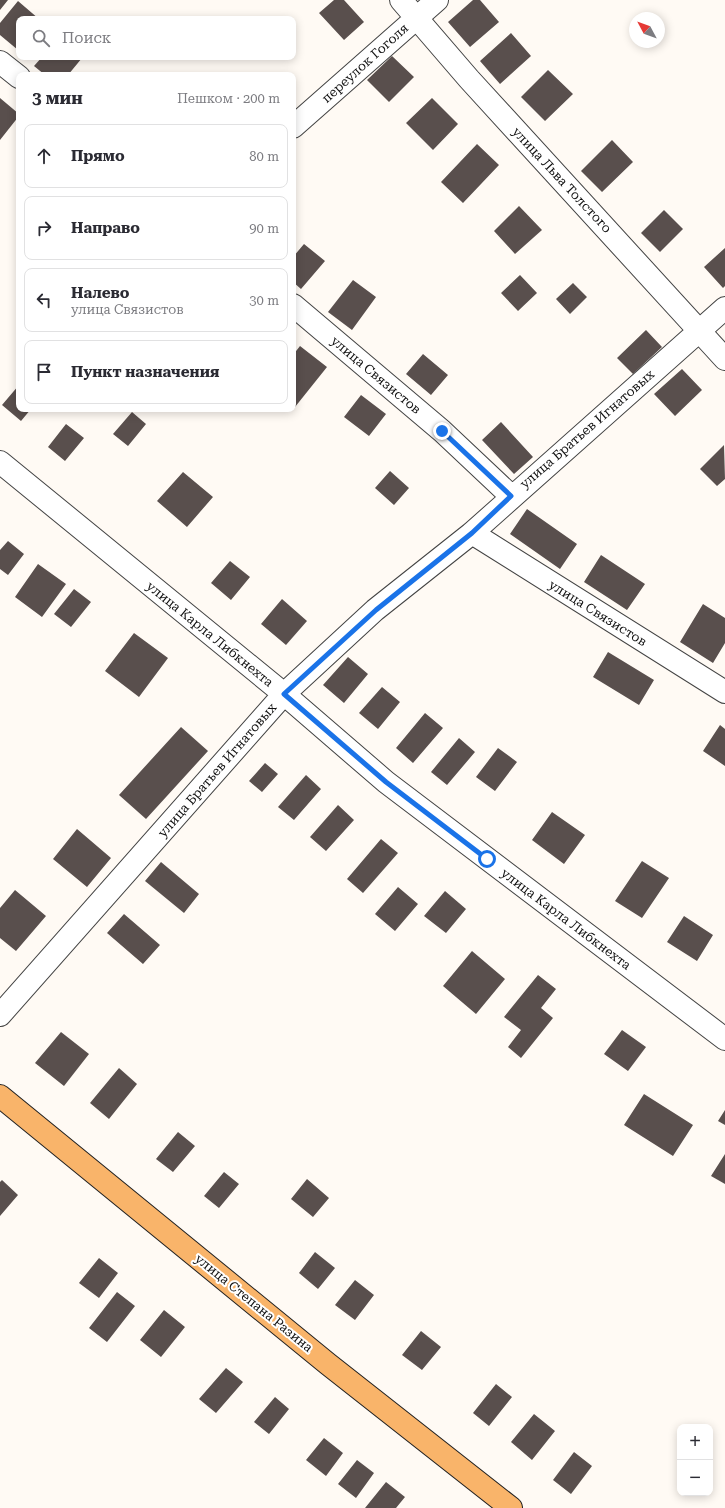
<!DOCTYPE html>
<html lang="ru">
<head>
<meta charset="utf-8">
<style>
	body { margin:0; font-family:"Roboto Serif",serif; background:#f7f7f7; color:#2b2b33 }
	.controls { position:absolute; right:12px; bottom:12px; display:grid; overflow:hidden; border-radius:8px; box-shadow:0 2px 10px #0003 }
	.controls button { width:36px; height:36px; display:grid; place-items:center; padding:0; border:0; border-bottom:1px solid #e1e1e2; background:#fff; color:#2b2b33; font:20px sans-serif }
	.compass { position:absolute; left:629px; top:12px; width:36px; height:36px; border-radius:50%; background:#fff; box-shadow:0 2px 10px #0003; rotate:311deg }
	.stop { position:absolute; width:12px; height:12px; margin:-9px; border:3px solid #1a73e8; border-radius:50%; background:#fff }
	.stop.end { background:#1a73e8; border-color:#fff; box-shadow:0 1px 4px #0008 }
	.list { margin:0; padding:0; list-style:none }
	h2 { display:flex; justify-content:space-between; align-items:center; height:52px; margin:0; padding:0 16px; font-size:17px }
	h2 small { font-size:13px; font-weight:400; color:#7c7c81 }
	.list li { display:grid; grid-template-columns:26px 1fr auto; gap:12px; align-items:center; box-sizing:border-box; height:64px; margin:0 8px 8px; padding:0 8px; border:1px solid #e1e1e2; border-radius:8px }
	.list b { display:block; font-size:15px; white-space:nowrap }
	.list p { margin:0; font-size:13px; white-space:nowrap; color:#7c7c81 }
	.list em { font-size:13px; font-style:normal; color:#7c7c81 }
	.icon { flex:none; width:22px; height:22px; fill:none; stroke:currentColor; stroke-width:2; stroke-linecap:round; stroke-linejoin:round }
	.map { position:relative; flex:none; width:725px; height:1508px; overflow:hidden }
	.search { position:absolute; background:#fff; box-shadow:0 2px 10px #0003; left:16px; top:16px; width:280px; height:44px; display:flex; align-items:center; gap:10px; box-sizing:border-box; padding:0 14px; border-radius:8px; color:#7c7c81; font-size:15px }
	.panel { position:absolute; background:#fff; box-shadow:0 2px 10px #0003; left:16px; top:72px; width:280px; height:340px; border-radius:8px }
	.map>svg:first-child { display:block }
	.building { fill:#594f4d }
	.lines { fill:none; stroke-linecap:round; stroke-linejoin:round }
	.minor-casing { stroke:#434343; stroke-width:24 }
	.major-casing { stroke:#212121; stroke-width:24 }
	.minor { stroke:#fff; stroke-width:22 }
	.major { stroke:#f9b46a; stroke-width:22 }
	.route { stroke:#1a73e8; stroke-width:5 }
	.labels { text-anchor:middle; dominant-baseline:central; stroke-width:4; stroke-linejoin:round; paint-order:stroke }
	.street-label { font-size:13px; fill:#101010; stroke:#fff }
</style>
</head>
<body>
<div class="map">
<svg width="725" height="1508" viewBox="0 0 725 1508">
	<rect width="100%" height="100%" fill="#fffaf4"/>
	<path class="building" d="M0 0H8L0 10Z
		M334 0H344L364 22 344 40 319 13Z
		M473 0H480L499 22 470 47 448 22Z
		M18 1 39 19H19L18 50 0 35V23Z
		M511 33 531 56 500 84 480 61Z
		M392 56 414 77 389 102 367 80Z
		M42 57H80L82 58 68 75H45L34 66Z
		M548 70 573 94 545 121 521 97Z
		M0 98 19 114V116L0 140Z
		M432 98 458 124 433 150 406 123Z
		M612 140 633 162 602 192 581 171Z
		M477 144 499 165 463 203 441 182Z
		M519 206 542 230 515 254 494 231Z
		M664 210 683 229 660 252 641 233Z
		M304 244 325 261 301 289 293 282V257Z
		M725 248V286L723 288 704 267Z
		M520 275 537 293 518 311 501 293Z
		M353 280 376 297 352 330 328 312Z
		M573 283 587 297 570 314 556 299Z
		M646 330 662 347 633 374 617 358Z
		M300 346 327 367 295 407 293 406V355Z
		M423 354 448 375 431 395 406 374Z
		M682 369 702 390 675 416 654 394Z
		M19 385V409H31L21 421 2 405Z
		M361 395 386 414 369 436 344 417Z
		M132 412 146 424 128 446 113 434Z
		M501 422 533 457 514 474 482 440Z
		M66 424 84 438 65 461 48 447Z
		M724 445 725 479 717 486 700 469Z
		M390 471 409 488 394 505 375 488Z
		M183 472 213 497 187 527 157 501Z
		M527 509 577 544 560 569 510 534Z
		M8 541 24 554 8 575 0 569V550Z
		M601 555 645 584 627 610 584 582Z
		M230 561 250 577 231 600 211 583Z
		M38 564 66 584 42 617 15 597Z
		M74 589 91 602 71 627 54 614Z
		M282 599 307 621 286 645 261 624Z
		M703 604 725 618V643L713 663 680 642Z
		M134 633 168 658 139 697 105 671Z
		M608 652 654 680 639 705 593 677Z
		M348 657 368 674 344 703 323 685Z
		M382 687 400 702 378 729 359 713Z
		M425 713 443 728 413 763 396 748Z
		M720 725 725 729V766L703 751Z
		M181 727 208 751 146 819 119 795Z
		M459 738 475 752 447 785 431 772Z
		M498 748 517 762 495 791 476 777Z
		M265 763 278 774 262 792 249 781Z
		M306 775 321 789 294 820 278 807Z
		M338 805 354 820 326 851 310 837Z
		M552 812 585 835 564 864 532 840Z
		M77 829 111 858 87 887 53 859Z
		M381 839 398 853 363 893 347 879Z
		M642 861 669 878 642 918 615 901Z
		M161 862 199 894 184 913 145 881Z
		M398 887 418 904 395 931 375 914Z
		M15 890 46 916 16 951 0 938V908Z
		M445 891 466 909 446 933 424 916Z
		M124 914 160 945 143 964 107 933Z
		M684 916 713 935 697 961 667 942Z
		M472 951 505 979 476 1014 443 986Z
		M538 975 556 989 541 1008 553 1018 521 1058 508 1047 521 1030 504 1017Z
		M622 1030 646 1047 628 1071 604 1054Z
		M61 1032 89 1054 64 1086 35 1063Z
		M119 1068 137 1084 109 1119 90 1103Z
		M644 1094 693 1125 673 1156 624 1125Z
		M725 1110V1125L718 1121Z
		M178 1132 195 1146 173 1172 156 1159Z
		M725 1154V1184L711 1176Z
		M224 1172 239 1184 219 1208 204 1196Z
		M307 1179 329 1198 313 1217 291 1199Z
		M2 1180 18 1195 0 1216V1182Z
		M315 1252 335 1268 318 1289 299 1273Z
		M99 1258 118 1273 99 1298 79 1283Z
		M355 1280 374 1295 355 1320 335 1305Z
		M117 1292 135 1306 107 1342 89 1328Z
		M164 1310 185 1327 161 1357 140 1340Z
		M421 1331 441 1347 422 1370 402 1355Z
		M226 1368 243 1382 216 1413 199 1399Z
		M496 1384 512 1397 489 1426 473 1413Z
		M275 1397 289 1409 269 1434 254 1422Z
		M534 1414 555 1431 532 1460 511 1442Z
		M324 1438 343 1453 326 1476 306 1460Z
		M574 1452 592 1466 571 1494 553 1480Z
		M357 1460 374 1473 356 1498 338 1484Z
		M386 1482 405 1497 396 1508H365Z"/>
	<g class="lines">
		<g class="minor-casing">
			<path id="minor" d="M401 0 469 79 725 359
				M0 62 19 77
				M293 127 437 0
				M293 305 442 431 511 496
				M0 462 284 694 386 782 725 1039
				M472 533 725 692
				M0 1015 284 694 375 610 472 533 725 308"/>
		</g>
		<g class="major-casing">
			<path id="major" d="M0 1096 328 1364 511 1508"/>
		</g>
		<use href="#minor" class="minor"/>
		<use href="#major" class="major"/>
	</g>
	<g class="lines">
		<path class="route" d="M442 431 511 496 472 533 376 610 284 694 386 782 487 859"/>
	</g>
	<g class="labels">
		<g class="street-label">
			<text transform="translate(365 63) rotate(-42)">переулок Гоголя</text>
			<text transform="translate(562 180) rotate(47)">улица Льва Толстого</text>
			<text transform="translate(376 375) rotate(40)">улица Связистов</text>
			<text transform="translate(587 429) rotate(-41)">улица Братьев Игнатовых</text>
			<text transform="translate(598 613) rotate(32)">улица Связистов</text>
			<text transform="translate(210 634) rotate(39)">улица Карла Либкнехта</text>
			<text transform="translate(217 770) rotate(-49)">улица Братьев Игнатовых</text>
			<text transform="translate(566 919) rotate(37)">улица Карла Либкнехта</text>
			<text transform="translate(254 1303) rotate(39)">улица Степана Разина</text>
		</g>
	</g>
</svg>
<div class="controls">
<button>+</button>
<button>−</button>
</div>
<svg class="compass" viewBox="-18 -18 36 36"><path d="M0-13l5 13h-10z" fill="#e53935"/><path d="M0 13l5-13h-10z" fill="#7c7c81"/></svg>
<div class="stop" style="left:487px;top:859px"></div>
<div class="stop end" style="left:442px;top:431px"></div>
<div class="search"><svg class="icon" aria-label="search" viewBox="0 0 24 24"><circle cx="10" cy="10" r="6"/><path d="M15 15l6 6"/></svg>Поиск</div>
<section class="panel">
<h2>3 мин<small>Пешком · 200 m</small></h2>
<ul class="list">
<li><svg class="icon" aria-label="ahead" viewBox="0 0 24 24"><path d="M12 20V5M6 11l6-6 6 6"/></svg><div><b>Прямо</b></div><em>80 m</em></li>
<li><svg class="icon" aria-label="right" viewBox="0 0 24 24"><path d="M7 20v-9h11M14 6l5 5-5 5"/></svg><div><b>Направо</b></div><em>90 m</em></li>
<li><svg class="icon" aria-label="left" viewBox="0 0 24 24"><path d="M17 20v-9H6M10 6l-5 5 5 5"/></svg><div><b>Налево</b><p>улица Связистов</p></div><em>30 m</em></li>
<li><svg class="icon" aria-label="arrive" viewBox="0 0 24 24"><path d="M6 21V4h12l-3 4 3 4H6"/></svg><div><b>Пункт назначения</b></div></li>
</ul>
</section>
</div>
</body>
</html>
